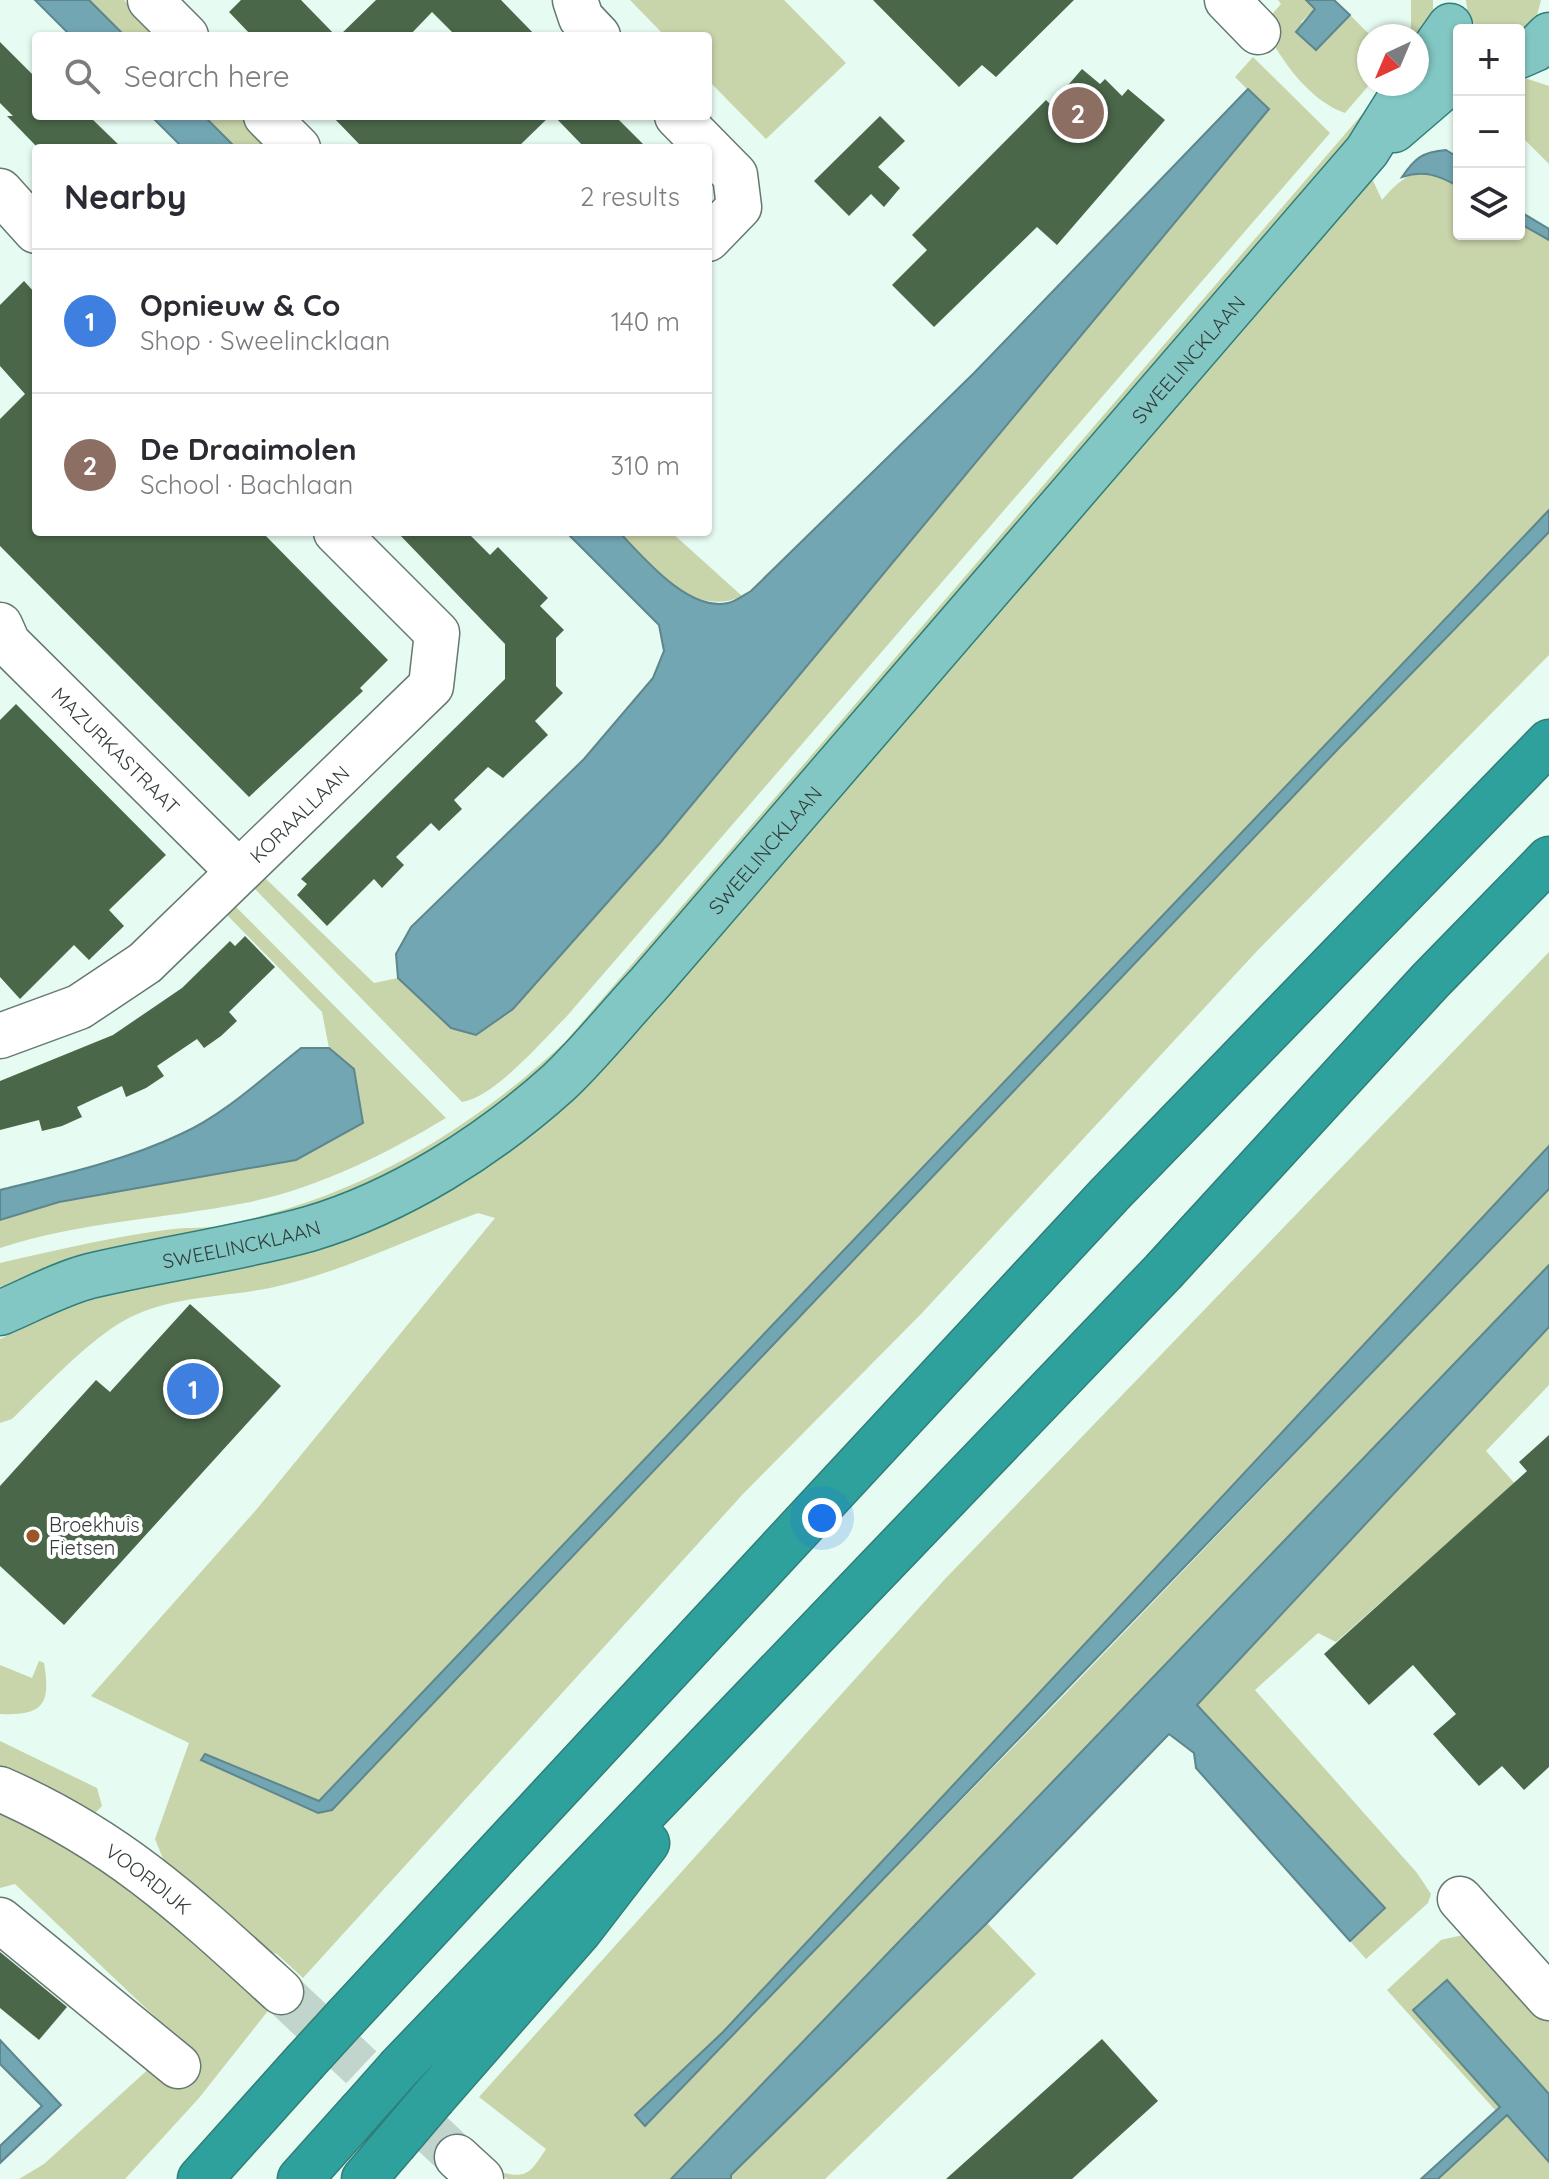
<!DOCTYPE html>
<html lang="en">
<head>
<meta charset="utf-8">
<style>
	body { margin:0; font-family:Quicksand,sans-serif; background:#f7f7f7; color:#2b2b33 }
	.controls { position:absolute; right:24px; top:24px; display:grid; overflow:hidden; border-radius:8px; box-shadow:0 2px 6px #0004 }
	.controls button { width:72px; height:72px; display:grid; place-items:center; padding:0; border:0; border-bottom:2px solid #e1e1e2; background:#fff; color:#2b2b33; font:40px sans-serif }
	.compass { position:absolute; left:1357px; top:24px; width:72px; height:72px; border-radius:50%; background:#fff; box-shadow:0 2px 6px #0004; rotate:224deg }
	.you { position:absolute; left:822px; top:1518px; width:28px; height:28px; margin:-20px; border:6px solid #fff; border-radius:50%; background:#1a73e8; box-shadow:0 0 0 12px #1a73e833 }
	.badge { display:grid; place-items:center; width:52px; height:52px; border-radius:50%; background:#9a5529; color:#fff; font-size:26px; font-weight:700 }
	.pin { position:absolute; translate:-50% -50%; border:4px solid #fff; box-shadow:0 2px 8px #0006 }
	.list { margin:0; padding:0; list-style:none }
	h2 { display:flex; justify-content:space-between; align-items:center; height:104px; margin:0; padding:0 32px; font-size:34px }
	h2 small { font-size:26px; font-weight:400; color:#7c7c81 }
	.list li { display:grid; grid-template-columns:52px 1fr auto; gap:24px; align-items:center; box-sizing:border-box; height:144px; padding:0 32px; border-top:2px solid #e1e1e2 }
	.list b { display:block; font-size:30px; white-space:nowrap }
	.list p { margin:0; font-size:26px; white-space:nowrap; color:#7c7c81 }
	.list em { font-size:26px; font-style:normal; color:#7c7c81 }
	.icon { flex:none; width:44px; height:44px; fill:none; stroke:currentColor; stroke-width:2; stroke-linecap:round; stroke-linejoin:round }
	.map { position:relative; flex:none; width:1549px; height:2179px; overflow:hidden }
	.search { position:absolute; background:#fff; box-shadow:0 2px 6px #0004; left:32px; top:32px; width:680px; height:88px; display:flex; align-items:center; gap:20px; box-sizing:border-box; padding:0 28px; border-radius:8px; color:#7c7c81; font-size:30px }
	.panel { position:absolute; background:#fff; box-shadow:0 2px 6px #0004; left:32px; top:144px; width:680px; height:392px; border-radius:8px }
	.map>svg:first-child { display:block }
	.green { fill:#c8d4aa }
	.water { fill:#71a6b2; stroke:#5e868d; stroke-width:2 }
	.building { fill:#4a6749 }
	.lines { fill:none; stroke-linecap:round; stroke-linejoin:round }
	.minor-tunnel { stroke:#c2d5cc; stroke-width:44; stroke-dasharray:44 22; stroke-linecap:butt }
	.minor-casing { stroke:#667970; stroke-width:47 }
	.major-casing { stroke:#307e79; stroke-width:47 }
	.highway-casing { stroke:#307e79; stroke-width:47 }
	.minor { stroke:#fff; stroke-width:44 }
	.major { stroke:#82c7c4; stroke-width:44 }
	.highway { stroke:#2ea19c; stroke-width:44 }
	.highway-bridge-casing { stroke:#307e79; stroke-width:47; stroke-linecap:butt }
	.highway-bridge { stroke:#2ea19c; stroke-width:44 }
	.poi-dot { fill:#9a5529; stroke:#fff; stroke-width:3 }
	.labels { text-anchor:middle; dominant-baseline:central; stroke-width:8; stroke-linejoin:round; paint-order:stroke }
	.street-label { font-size:20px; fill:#333c38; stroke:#fff }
	.poi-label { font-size:20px; fill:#333c38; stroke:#fff; text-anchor:start }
</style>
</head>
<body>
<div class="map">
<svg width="1549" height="2179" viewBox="0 0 1549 2179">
	<rect width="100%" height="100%" fill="#e6fbf1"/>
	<path class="green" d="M89 0H124L160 36H125Z
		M630 0H784L846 63 766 139 708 80V36H665Z
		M1278 0H1306L1315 9 1301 22 1317 50 1350 15 1371 36 1370 84 1345 113C1307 99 1282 60 1262 25L1281 4Z
		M1411 0H1433V19L1417 36H1411Z
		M1466 0H1541L1535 23 1519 35V30H1479L1468 14Z
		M1253 57 1330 133 567 1016C544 1039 494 1098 462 1102L255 889 264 877 374 983 398 978 451 1028 476 1035 513 1009 660 843 1268 110 1235 77Z
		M1519 76 1549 86V164L1519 134Z
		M1388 84H1399L598 1019 502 1113 322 1213 0 1287V1263C57 1250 115 1236 173 1229 190 1227 206 1229 222 1225 354 1200 469 1132 566 1041Z
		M204 116H241L273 148H236Z
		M1369 172 1382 200C1409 169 1422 165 1459 187V234H1519V223L1549 240V510L318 1801 206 1754 332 1810 1339 748 1549 532V655L1257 951 922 1313 743 1494 303 1978 277 1954 238 1941 164 1861 155 1839 189 1743 91 1696 256 1510 495 1218 478 1213C410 1238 341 1273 270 1288 215 1299 160 1295 112 1328 75 1354 44 1388 12 1419L0 1423V1339L65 1308 430 1197Z
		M619 532H671L742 596C693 620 650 564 619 532Z
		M236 907 446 1118C384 1155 316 1189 245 1203 163 1219 79 1222 0 1248V1220L59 1202 354 1069 329 1048 322 1012 227 915Z
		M1549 952V1146L723 2032 636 2115 644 2125 1066 1693 1549 1189V1265L671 2179H507L499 2172C528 2179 530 2173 546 2149L479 2097 945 1579Z
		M1549 1327V1385L1486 1451 1549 1522 1497 1499 1336 1642 1318 1633 1255 1690 1417 1873 1431 1894 1428 1903 1366 1959 1350 1941 1385 1907 1197 1706Z
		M39 1661 44 1663C51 1705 43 1716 0 1714V1665L32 1678Z
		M0 1741 97 1788 102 1806 91 1817 0 1769Z
		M0 1810 65 1841 149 1900 271 2007 199 2098 125 2179H19L44 2164 153 2065 192 2052 15 1884 0 1888Z
		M987 1923 1036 1974 825 2179H731V2175Z
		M1463 1935 1475 1940 1549 2022V2094L1447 1980 1500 2107 1496 2111 1387 1990 1441 1940Z
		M1507 2115 1549 2162V2179H1438Z"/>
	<path class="water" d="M35 0H89L125 36H71Z
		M1306 0H1334L1350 15 1316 50 1296 32 1315 9Z
		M1248 89 1269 109 660 843 513 1009 476 1035 451 1028 398 978 396 954 411 927 584 759 653 678 664 651 659 625 566 532H619C643 557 688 612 728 603 735 602 744 595 751 591L974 373Z
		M151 116H204L236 148H183Z
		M1446 150 1459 158V187C1439 175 1424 170 1402 177 1415 158 1422 152 1446 150Z
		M1519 211 1549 229V240L1519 223Z
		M1549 510V532L1339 748 332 1810 318 1813 201 1760 205 1754 319 1801Z
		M301 1048H329L354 1069 363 1123 296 1160 59 1202 0 1220V1190C61 1175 124 1161 181 1134 225 1114 264 1077 301 1048Z
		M1549 1146V1189L645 2126 635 2115 723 2032Z
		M1549 1265V1327L1197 1705 1385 1908 1350 1941 1196 1768 1194 1753 1169 1734 987 1923 731 2175V2179H671Z
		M1447 1980 1549 2094V2162L1507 2115 1438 2179H1421L1500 2107 1413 2010Z
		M0 2040 61 2105 0 2163V2146L42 2106 0 2064Z"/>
	<path class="building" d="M241 0H301L336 36H252L229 12Z
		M376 0H501L536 36H456L432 12 409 36H339Z
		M873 0H1074L996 77 982 65 959 87Z
		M0 42 36 78V116H89L122 148H38L7 116H13L0 103Z
		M1082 69 1100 84 1105 79 1122 96 1128 89 1165 120 1057 245 1037 227 934 327 892 285 927 250 912 235 1046 100 1051 105Z
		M332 116H550L517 148H363Z
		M554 116H615L647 148H585Z
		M880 116 905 141 878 167 900 188 884 207 871 194 849 216 814 181Z
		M24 281 36 294V532H262L388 660 360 688 363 691 249 797 0 546V419L25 394 0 366V305Z
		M397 532H467L490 555 498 547 548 598 540 606 564 630 556 638V686L563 693 535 721 548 735 503 778 488 767 454 800 462 809 439 831 431 823 396 857 404 865 382 888 374 879 327 926 297 895 307 884 301 879 505 679V644Z
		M16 704 166 855 109 910 124 926 89 960 74 945 20 999 0 977V720Z
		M245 936 275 967 229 1012 237 1021 221 1036 204 1048 197 1039 157 1066 164 1076 146 1088 126 1097 122 1086 77 1107 82 1117 62 1126 42 1131 39 1120 0 1130V1081L113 1035 182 988 230 941 235 946Z
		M190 1304 281 1386 64 1625 0 1566V1486L96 1380 110 1392Z
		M1549 1435V1767L1524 1790 1502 1766 1479 1786 1433 1734 1456 1714 1413 1665 1369 1705 1324 1654 1527 1471 1519 1462Z
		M0 1952 67 2007 39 2040 0 2008Z
		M1102 2039 1158 2101 1072 2179H946Z"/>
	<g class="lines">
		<path class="minor-tunnel" d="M281 1992 457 2157"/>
		<g class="minor-casing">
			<g id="minor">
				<path d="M150 0 186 36"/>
				<path d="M575 0 581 18 598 36"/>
				<path d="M1227 0 1258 32"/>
				<path d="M266 116 298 148"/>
				<path d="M677 116 735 175 739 207 708 239"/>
				<path d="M0 191 36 231"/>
				<path id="s1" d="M0 625 8 643 238 871"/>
				<path id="s2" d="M0 1036 79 1007 145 963 431 686 437 633 336 532"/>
				<path id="s3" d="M0 1789C117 1840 188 1907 281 1992"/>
				<path d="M1460 1899 1549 1998"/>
				<path d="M0 1920 178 2066"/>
				<path d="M457 2157 481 2179"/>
			</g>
		</g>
		<g class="major-casing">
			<g id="major">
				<path d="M1519 56 1535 49 1549 35"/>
				<path d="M1417 73 1450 26"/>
				<path d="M1394 130 1459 74"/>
				<path id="s4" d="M0 1313C29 1301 59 1284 90 1276 162 1259 237 1249 309 1229 400 1202 488 1146 558 1083 590 1053 618 1017 648 985L1367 151 1409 84"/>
			</g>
		</g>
		<g class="highway-casing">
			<path id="highway" d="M346 2017 1110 1194 1549 742
				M400 2067 1163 1272 1430 981 1549 859
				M434 2097 580 1930 647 1843
				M200 2179 304 2063
				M300 2179 360 2112
				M364 2179 394 2144"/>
		</g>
		<use href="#minor" class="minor"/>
		<use href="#major" class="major"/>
		<use href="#highway" class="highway"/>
		<g class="highway-bridge-casing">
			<path id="highway-bridge" d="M304 2063 346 2017
				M360 2112 400 2067
				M394 2144 434 2097"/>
		</g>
		<use href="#highway-bridge" class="highway-bridge"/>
	</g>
	<circle class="poi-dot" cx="33" cy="1536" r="8"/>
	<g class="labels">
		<g class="street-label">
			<text stroke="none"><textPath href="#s4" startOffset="1572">SWEELINCKLAAN</textPath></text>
			<text stroke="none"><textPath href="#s1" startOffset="172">MAZURKASTRAAT</textPath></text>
			<text stroke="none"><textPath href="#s2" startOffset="378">KORAALLAAN</textPath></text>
			<text stroke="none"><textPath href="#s4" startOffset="924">SWEELINCKLAAN</textPath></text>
			<text stroke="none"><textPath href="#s4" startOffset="252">SWEELINCKLAAN</textPath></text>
			<text stroke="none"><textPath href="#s3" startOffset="174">VOORDIJK</textPath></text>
		</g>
		<g class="poi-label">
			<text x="49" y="1524">Broekhuis<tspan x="49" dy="23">Fietsen</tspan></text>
		</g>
	</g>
</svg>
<div class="controls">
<button>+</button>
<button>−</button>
<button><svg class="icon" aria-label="layers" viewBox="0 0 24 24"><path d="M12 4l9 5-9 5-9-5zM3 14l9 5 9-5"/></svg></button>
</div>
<svg class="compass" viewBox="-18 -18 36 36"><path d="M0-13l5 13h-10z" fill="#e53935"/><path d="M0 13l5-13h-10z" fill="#7c7c81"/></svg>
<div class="you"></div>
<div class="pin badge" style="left:193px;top:1389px;background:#3f7fe0">1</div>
<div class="pin badge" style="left:1078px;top:113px;background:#8d6e63">2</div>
<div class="search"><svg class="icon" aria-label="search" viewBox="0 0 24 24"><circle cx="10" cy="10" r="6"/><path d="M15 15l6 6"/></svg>Search here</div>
<section class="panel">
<h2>Nearby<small>2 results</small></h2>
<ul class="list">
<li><span class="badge" style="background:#3f7fe0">1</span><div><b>Opnieuw &amp; Co</b><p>Shop · Sweelincklaan</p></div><em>140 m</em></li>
<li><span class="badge" style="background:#8d6e63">2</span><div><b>De Draaimolen</b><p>School · Bachlaan</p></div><em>310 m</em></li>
</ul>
</section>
</div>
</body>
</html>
